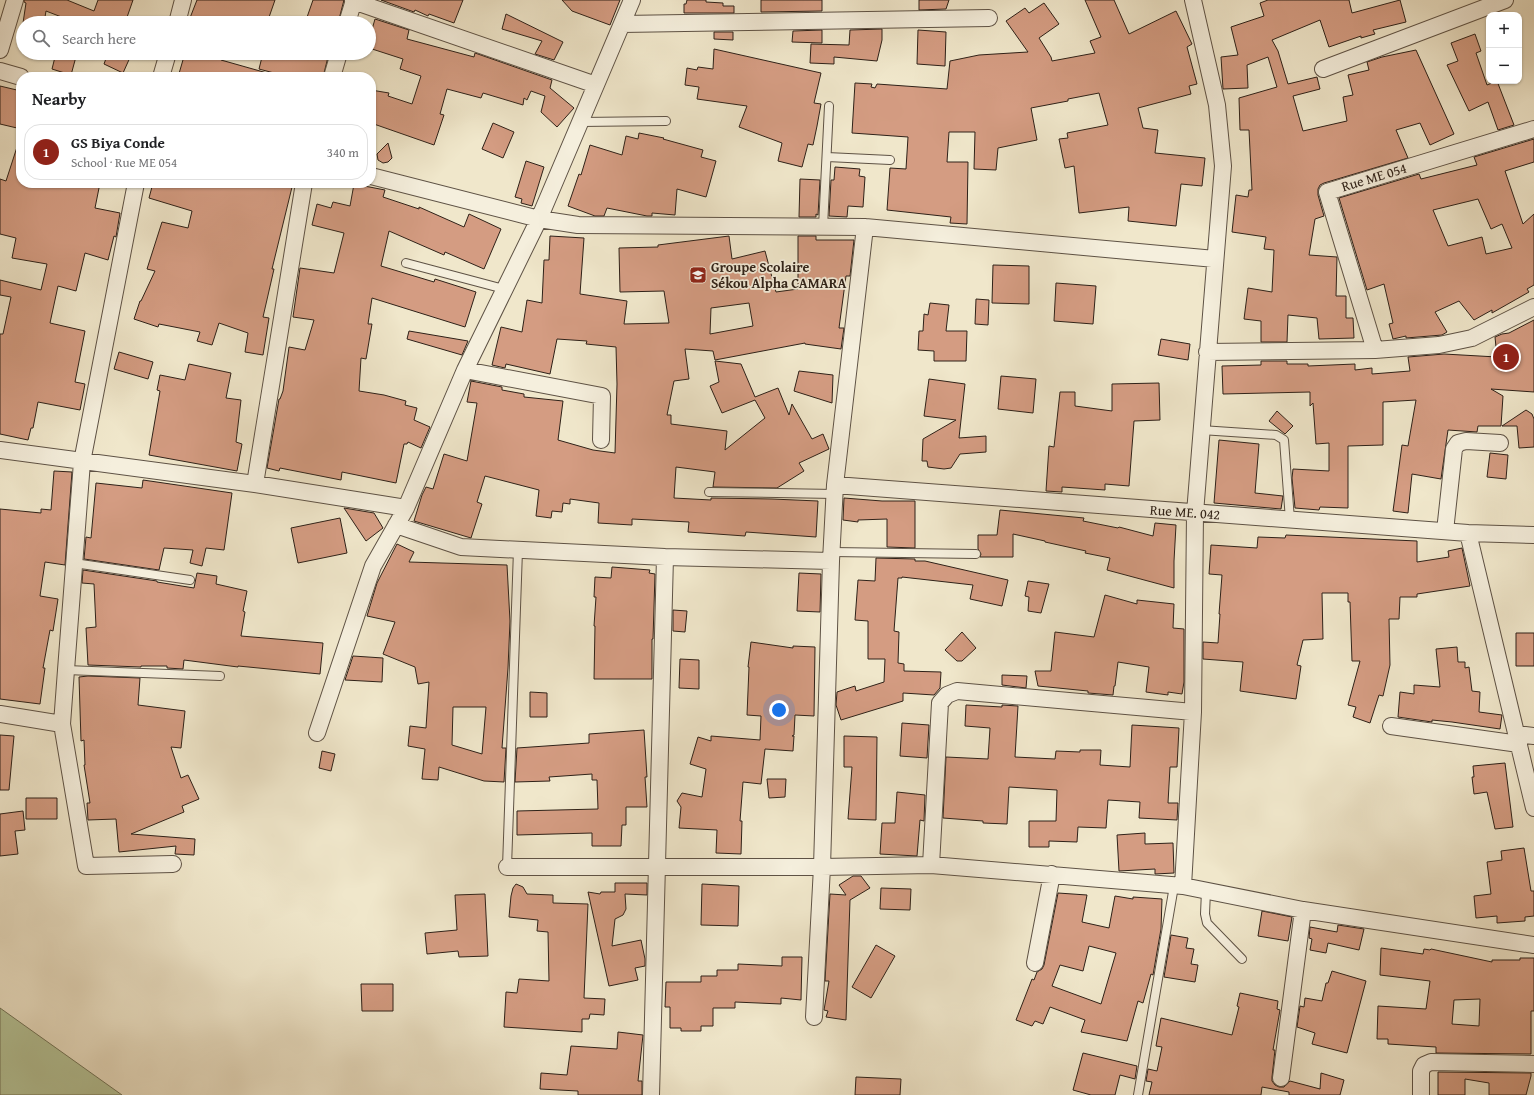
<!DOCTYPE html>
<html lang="en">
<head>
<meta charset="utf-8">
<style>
	body { margin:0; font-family:"Gentium Book Plus",serif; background:#f2f2f2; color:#202124 }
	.controls { position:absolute; right:12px; top:12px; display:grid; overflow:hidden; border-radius:8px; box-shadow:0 1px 3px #0004 }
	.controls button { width:36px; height:36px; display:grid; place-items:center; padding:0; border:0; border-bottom:1px solid #e0e0e0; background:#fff; color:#202124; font:20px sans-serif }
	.you { position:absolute; left:779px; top:710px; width:14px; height:14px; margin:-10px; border:3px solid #fff; border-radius:50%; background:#1a73e8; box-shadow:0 0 0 6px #1a73e833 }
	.badge { display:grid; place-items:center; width:26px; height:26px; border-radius:50%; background:#8f2418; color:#fff; font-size:13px; font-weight:700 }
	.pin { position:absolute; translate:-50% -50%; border:2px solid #fff; box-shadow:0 1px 4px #0006 }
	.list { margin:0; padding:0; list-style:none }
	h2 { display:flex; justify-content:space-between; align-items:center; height:52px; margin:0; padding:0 16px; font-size:17px }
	h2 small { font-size:13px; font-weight:400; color:#757577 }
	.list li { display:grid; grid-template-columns:26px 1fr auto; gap:12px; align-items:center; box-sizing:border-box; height:56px; margin:0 8px 8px; padding:0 8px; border:1px solid #e0e0e0; border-radius:16px }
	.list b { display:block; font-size:15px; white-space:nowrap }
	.list p { margin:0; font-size:13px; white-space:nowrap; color:#757577 }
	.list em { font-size:13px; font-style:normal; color:#757577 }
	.icon { flex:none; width:22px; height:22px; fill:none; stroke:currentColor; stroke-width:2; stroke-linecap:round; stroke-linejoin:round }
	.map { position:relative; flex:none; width:1534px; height:1095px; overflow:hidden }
	.search { position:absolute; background:#fff; box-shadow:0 1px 3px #0004; left:16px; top:16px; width:360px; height:44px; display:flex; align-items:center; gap:10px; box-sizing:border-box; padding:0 14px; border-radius:22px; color:#757577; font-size:15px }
	.panel { position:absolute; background:#fff; box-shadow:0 1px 3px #0004; left:16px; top:72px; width:360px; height:116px; border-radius:16px }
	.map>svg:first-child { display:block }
	.green { fill:#b6c69a; stroke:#727459 }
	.building { fill:#d49c82; stroke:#2e2118; fill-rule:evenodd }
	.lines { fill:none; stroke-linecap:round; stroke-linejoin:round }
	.service-casing { stroke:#5e5245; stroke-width:10 }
	.minor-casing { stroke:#5e5245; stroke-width:18 }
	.service { stroke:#f5efdd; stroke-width:8 }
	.minor { stroke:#f5efdd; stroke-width:16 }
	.labels { text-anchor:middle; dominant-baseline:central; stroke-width:3.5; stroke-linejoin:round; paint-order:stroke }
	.street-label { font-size:14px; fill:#2e2118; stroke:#f5efdd }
	.poi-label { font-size:14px; font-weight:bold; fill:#2e2118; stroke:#f5efdd; text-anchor:start }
</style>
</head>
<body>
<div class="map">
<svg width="1534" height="1095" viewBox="0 0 1534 1095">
	<rect width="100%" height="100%" fill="#f0e7cb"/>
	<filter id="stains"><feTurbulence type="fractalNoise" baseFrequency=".005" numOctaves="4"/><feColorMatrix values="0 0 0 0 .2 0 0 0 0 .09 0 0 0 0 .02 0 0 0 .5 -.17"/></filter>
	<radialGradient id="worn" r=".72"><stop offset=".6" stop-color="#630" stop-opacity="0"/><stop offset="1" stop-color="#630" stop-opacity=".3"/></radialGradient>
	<path class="green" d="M0 1008 122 1095H0Z"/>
	<path class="building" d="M24 0H67L94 11 98 0H133L125 23H77L46 11 44 23H23L26 3 24 2Z
		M197 0H275L267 23H188Z
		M313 0H344L338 23H305Z
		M381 0H463L454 23 429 14 428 16 415 10 414 12Z
		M562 0H620L610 25 572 11Z
		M687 0H706V2L723 3V6H734V13H684V4H686Z
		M761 0H822V11L761 12Z
		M919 0H949L946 9 919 10Z
		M1085 0H1114L1129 34 1176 11 1192 44 1187 47 1197 84 1189 86 1191 94 1138 108 1143 128 1158 130 1155 153 1205 158 1202 186 1181 184 1176 226 1128 221 1129 207 1079 213 1074 166 1065 168 1059 139 1068 138 1067 133 1108 125 1099 93 1068 99V101L1031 108 1037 140 998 148 996 170 974 169 975 132H949L947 162H968L967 224 950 223 951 217 887 210 890 168 906 169 908 137 852 133 855 83 872 84 871 87 875 88 877 84 947 89 950 61 979 55 1028 52 1006 21 1025 8 1029 13 1044 3 1059 24 1039 38 1051 57 1052 61 1095 53 1090 41 1101 37Z
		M1268 0H1349L1352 13 1400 0 1406 22 1373 30 1375 34 1361 38V36L1329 47 1320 20 1272 40 1278 51 1288 84 1317 77 1320 89 1293 96 1303 131 1347 121 1343 97 1353 95 1348 75 1369 70 1367 62 1382 57 1416 50 1454 134 1430 145 1420 123 1396 130 1408 158 1324 183 1320 185 1318 189V195L1324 216 1315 219 1309 255 1337 257 1336 296H1346V318H1353L1354 338 1319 339 1317 318 1288 315 1287 342H1261V321L1244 319 1248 288 1272 292 1274 250 1264 249 1266 237 1232 232 1236 195 1248 197 1249 190H1252L1249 130H1240L1239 98 1277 87 1268 57 1247 65 1248 88 1223 89 1221 57 1238 55 1231 27 1264 16 1260 3Z
		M506 14 563 42 554 60 535 54 542 41 502 29Z
		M375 19 409 30 407 39 474 57 475 53 552 80 550 88 574 108 557 127 541 112 545 96 531 91 527 100 524 98 523 105 483 93 481 98 447 89 440 114 444 115 434 145 371 123V90L389 93 388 96 412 104 421 76 400 69 403 59 369 48V40Z
		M882 29V40L877 61 834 57V64L810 63 811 44 849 45 850 30Z
		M822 30V43L792 42 793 31Z
		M918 30 946 32 945 66 917 64Z
		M714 32H733V40L714 39Z
		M1475 34 1481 51 1476 53 1487 85 1497 81 1514 125 1498 130 1488 102 1469 111 1447 65 1458 61 1451 43Z
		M714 49 821 73 814 103 821 104 817 126 813 145 808 144 802 167 778 161 782 143 739 127 747 106 697 99 699 87 685 85 687 68 697 70 698 67 713 69Z
		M56 53H77L71 75 52 69Z
		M108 53H132L123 73 104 64Z
		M185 53H223L221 60 267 73V77H178Z
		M263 53H329L323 77H289L259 69Z
		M0 86 21 91V112L17 128 0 124Z
		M493 123 514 132 503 158 482 149Z
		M639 133 664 138 663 139 703 150 701 157 716 161 706 197 677 189 675 215 652 213V216H647L607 208 604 216H595L568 206 579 174 581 175 590 145 622 155 626 136 638 139Z
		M1534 139V162L1505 171 1523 224 1534 214V285L1527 289 1529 292 1492 313V310L1474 320 1459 301 1435 312 1447 332 1442 335 1406 338V336L1393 339 1389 324 1393 323 1384 284 1367 290 1339 198 1419 174 1421 179 1477 165 1474 157ZM1478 199 1491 229 1502 224 1512 248 1486 254 1482 237 1448 246 1433 210Z
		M388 143 392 158 388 162 383 163 378 160 377 154Z
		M18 144H21V183H100L95 208 120 213 116 237 114 236 108 260 85 253 76 291 58 286 50 323 85 331 75 382 85 384 80 410 38 402 33 428H31L28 440 0 434V334H3L11 297 0 295V280L41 290 47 264 12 258 16 238 0 234V179L6 181Z
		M526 161 544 167 532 206 521 203 522 199 515 197Z
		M835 167 860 169 859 176 865 177 863 207 848 206 847 217 829 216 831 180H834Z
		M800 179 820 180 818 215 816 214V217H799Z
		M153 183H293L272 269H274L263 317 269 318 263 355 245 352 248 333 219 323 212 345 197 341 200 332 159 324 158 327 134 319 140 301H141L155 271 147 269 162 222 188 228 192 211 149 198Z
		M354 184 385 190 383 197 419 209V207L464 227 469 214 501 229 484 269 445 252 444 255 389 231 381 266 434 282 435 279 476 292 465 327 372 298 368 324H372L366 359 361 358 359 391 384 395 406 401 405 405 417 408 414 420 430 427 421 448 408 442 407 444H404L396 483 342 472 341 480 280 468 279 471 267 468 279 399H280L283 391 289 347 305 350 314 320 293 317 300 268 334 273 344 233 312 225 317 204 331 208 333 202 350 206Z
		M550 236 584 238 580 294 627 301 624 324 669 323 664 291 620 292 619 248 658 247V245L729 236 732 259 765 251 776 292 798 289V236H816V240H854L850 276H846L839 328H844L841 349 805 344V343L715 360 713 351 685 349 689 379 674 381 667 415H671V424L727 431 725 450 765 418 755 400 722 413 710 386 719 382 715 361 741 364 755 397 778 388 789 415 792 404 812 439 823 434 829 449 799 463 804 471 777 488 713 487 715 472 676 467 674 498 711 500V498L772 499 818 501 816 537 746 532 745 536 688 532 689 522 632 519V525L598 523 599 503 570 499V504L563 503 562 512 552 511 551 518 536 516 539 490 485 476 477 502 482 504 471 538 414 521 422 495 426 487 433 489 444 454 467 461 477 403 467 402 471 381 502 387V390L524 394V397L563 401 558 440 593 450 615 453 617 384 616 347 586 344 587 341 557 339 550 374 506 364 505 368 492 365 501 327 522 332 527 300 542 303 544 260H549ZM749 303 753 326 710 334 711 308Z
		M993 265 1029 266V304L992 303Z
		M1056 283 1096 286 1093 324 1054 321Z
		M976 299 989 300 988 325 975 324Z
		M930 303 949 305 946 331H967L966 361H934V351L918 350 919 331H923L924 314 928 315Z
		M1534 320V392L1491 389 1503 396 1501 426H1478L1477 432 1448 430 1441 479 1412 474 1408 513 1393 511 1402 445 1408 446 1416 400 1383 402V445L1348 446V508L1320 507 1319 510 1295 508 1292 478 1293 469 1329 471V443L1316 444 1313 403 1310 406V392L1223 394 1222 366 1261 365V361H1287V364H1308V366L1355 364V370L1372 368V374L1410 371 1408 357 1444 354 1497 357 1495 337 1502 334 1509 333Z
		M409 331 468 341 462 355 407 339Z
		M1161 339 1190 344 1188 360 1158 355Z
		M119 352 153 362 148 379 114 369Z
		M189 364 231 373 226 398 241 400 236 442 242 444 237 471 149 455 160 391 157 390 160 375 185 380Z
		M799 371 833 375 832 403 794 391Z
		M1001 376 1036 379 1033 413 998 409Z
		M929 379 965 384 959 438 986 436V452L960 454 951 468 944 469 928 467 927 461H922L923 439 956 420 924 416Z
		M1159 383 1160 420 1134 421 1129 486 1105 484V490L1062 487V492L1046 491 1049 446 1054 447 1060 392H1075V406L1112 411V384Z
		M1526 410 1532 414 1534 419V447L1519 448 1517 426H1502Z
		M1277 411 1293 426 1285 434 1269 421Z
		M1219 440 1259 444 1255 493 1283 496 1281 509 1214 503Z
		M1490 453 1508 455 1506 479 1487 477Z
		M54 471 72 472 65 565 45 562 40 596 58 599 53 631 50 630 43 668H45L40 704 0 699V509L41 513V509L51 510Z
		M143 480 232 493 224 550 206 548 202 566 190 563 193 550 164 548 159 570 84 559 86 537 91 538 96 483 142 488Z
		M844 498 882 501H915V548L887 547V519L858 520V522L843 520Z
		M344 508 374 513 383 528 366 541Z
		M1000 510 1084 518 1083 521 1118 528 1119 527 1153 536 1155 523 1176 525 1174 561V588L1107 570 1110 558 1085 553 1086 551 1045 542V541L1013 534V557H980L981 554 978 549V535H997Z
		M340 518 347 553 298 563 291 528Z
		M1286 535 1417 541V562L1449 557 1448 551 1462 548 1470 586 1417 594V597H1400L1399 619H1389L1390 665 1383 696 1379 695 1370 723 1353 717 1356 707 1348 705 1360 661H1352L1350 602H1348V593H1322L1323 639 1303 640 1297 665 1301 666 1296 699 1240 691 1243 662 1203 659V642L1218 643 1220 614H1219L1222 575 1209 574 1211 545 1257 548 1258 537 1285 538Z
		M397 544 414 552 409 562 507 565 510 621 508 668 502 748H506L504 782 484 781 439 767 438 780 422 779 425 749 408 746 410 726 426 728 429 682 418 684 415 667 383 654 395 622 367 616 377 583ZM453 707H486L482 754 452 745Z
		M876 558 915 559V561H925L1008 580 1002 606 970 599 973 585 902 577V578H898L894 631 899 632 898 663 904 664V671L941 672 940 688 934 695 903 693V701L841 720 836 705 837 692 855 686 856 691 884 682 885 659H868V621L855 620 858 580 875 581Z
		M612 567 650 570 649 573 655 574 653 639H652V679H594L595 626H594L596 597H594L595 577 611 578Z
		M83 570 157 581V582L194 588 197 573 217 576 216 584 247 591 243 611 245 612 241 636 323 643 320 674 238 666V667L184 660 183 669 167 668V666H141V667L88 665 86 628 96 627 94 584 82 583Z
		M799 573 821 574 820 612 797 611Z
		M1028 581 1049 584 1041 613 1028 611 1029 597 1025 596Z
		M1105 595 1137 604V600L1174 604 1173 628 1184 629V682L1182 694 1168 692V695L1146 692 1149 667 1118 662 1115 686H1114L1113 695 1088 693V691L1038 686 1035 671H1051L1055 632 1094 637Z
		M673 610 687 611 685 632 673 631Z
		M962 632 976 648 962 661H957L945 650Z
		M1516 633H1534V666H1516Z
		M751 642 793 648V646L815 647 814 716 795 715 794 735 792 736H794L793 751 765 749 761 784 743 782 740 821H742L741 854 716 853 717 830 679 828 681 807 677 801 682 793 702 797 706 769 690 764 698 737 711 741V736L760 740 761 716 747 715 749 667H748Z
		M1457 647 1458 662H1465V668L1469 667 1472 691 1480 692 1479 712 1502 715 1500 729 1452 722 1432 720V722L1398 717 1400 692 1414 694V685L1440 687 1436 649Z
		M353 656 383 658 382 682 345 680Z
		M680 659 699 660V689L679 688Z
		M1002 675 1027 676 1026 688 1002 685Z
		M88 676 140 678 138 705 185 711 181 748 171 747 181 778 188 775 199 799 182 806 184 812 131 834 195 839 194 855 175 854 176 846 119 852 116 819 88 820 87 803H90L84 765H85L84 740 81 741 79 677Z
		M530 692 547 693V717H530Z
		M966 705 1002 707V705L1018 706 1015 757 1055 759 1056 751 1080 752V750H1101L1100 765 1130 767 1132 725 1179 728 1177 767H1170L1168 803H1178L1177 820 1139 818 1140 802 1108 800 1106 828 1078 827 1077 842 1049 841V847H1029V821H1056L1057 790 1009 787 1007 824 983 823V821L943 818 946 757 988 759 990 728 965 726Z
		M902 723 929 725 927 758 900 756Z
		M644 730 647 777H645L647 807H626V825H622L621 846H592V833L517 835V811L598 809 597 780H592V774L549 777 550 781 515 782 517 748 589 743V734Z
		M0 735 14 736 9 790H0Z
		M844 736 877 737 876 820 848 819 852 767H844Z
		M322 751 335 754 331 771 319 768Z
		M1505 763 1513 827 1495 829 1487 792 1474 794 1472 777H1474L1473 766Z
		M767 779H786L785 797 769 798Z
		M897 792 925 795 924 821 920 820 917 856 880 854 882 823H895Z
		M26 798H57V819H26Z
		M23 811 25 830 15 831 18 854 0 856V814Z
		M1145 833V844L1173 843 1174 873 1155 874V869L1119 871 1117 835Z
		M1524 848 1531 891H1534V916L1525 917V921L1497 923V916L1476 918 1474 896 1491 894 1487 862 1502 860 1501 851Z
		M853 876H861L870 888 850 900 846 1020 826 1017 828 1011 824 1010 829 981H825L830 894 846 895 839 885Z
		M615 883H647V895L625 894 626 909 623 915 615 919 612 946 641 940 645 959V966L635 968 638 980 609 986 588 892 600 894 601 892H615Z
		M516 884 523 887 527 894 553 895V903L588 904 584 998 605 999 604 1015 590 1014 589 1019H582V1032L504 1027 506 992 517 993 519 979 549 981 548 932 537 931 538 920 509 917 511 896 513 888Z
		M702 884 739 886 738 926 701 925Z
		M881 888 911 889 910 910 880 909Z
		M1058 893 1087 895 1082 922 1109 928 1115 896 1133 899V897L1162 899 1161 929 1153 975 1151 974 1143 1003 1138 1001 1127 1041 1081 1032 1085 1020 1050 1007 1043 1024 1035 1021 1032 1026 1016 1020 1032 979 1034 980 1037 972 1042 969 1044 965ZM1089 946 1116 953 1101 1004 1052 986 1060 965 1083 971Z
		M485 894 488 956 459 957 458 951 427 954 425 933 457 930 455 895Z
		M1262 911 1292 917 1288 941 1258 936Z
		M1338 925 1364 929 1359 950 1328 943 1326 953 1310 950 1312 939 1309 938 1310 927 1337 932Z
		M1171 935 1188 938 1186 948 1194 949 1191 964 1198 965 1195 982 1164 977Z
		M876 945 895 956 871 998 852 987Z
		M1381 948 1423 954 1424 949 1430 950 1431 949 1492 962V960H1520V958H1534V1011H1531V1054L1436 1053V1047L1388 1044V1039H1377L1378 1006 1426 1009 1430 981 1380 975ZM1480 999 1479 1026 1452 1024 1454 1000Z
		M782 957H802L801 1000 781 998V1004L735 1002V1008H713V1026H701V1031H681V1028H670V1007H665L666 982H701V976H717V970H738V964L782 966Z
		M1332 971 1366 981 1347 1053 1312 1044 1315 1033 1297 1027 1300 1006 1304 1007 1305 998 1322 1001 1326 983H1328Z
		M361 984H393V1011H362Z
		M1240 993 1278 1001 1277 1009 1280 1010 1273 1050H1275L1272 1077V1081L1275 1085 1279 1087H1284L1290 1081 1320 1089 1321 1073 1344 1080 1340 1095H1289V1092L1262 1087 1261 1095H1149L1152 1082 1146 1081 1148 1069 1157 1071 1162 1047 1156 1046 1161 1018 1232 1035 1239 1007 1237 1006Z
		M618 1032 643 1035 638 1081H642V1095H578V1091L540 1089 541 1073 567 1075 571 1046 617 1049Z
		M1083 1053 1137 1066 1135 1079 1120 1075 1115 1095H1091L1073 1090Z
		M1438 1072 1531 1073V1076L1526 1095H1489V1083L1465 1079V1095H1438Z
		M856 1077 901 1079 900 1095H855Z"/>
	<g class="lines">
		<g class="service-casing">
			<path id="service" d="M580 122 666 121
				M827 157 890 160
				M823 227 829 106
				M406 263 504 289
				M1201 430 1276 435 1284 440 1290 520
				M709 492 835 494
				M832 552 976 554
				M74 563 190 580
				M66 670 220 676
				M507 867 518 550
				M1206 891 1205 914 1207 923 1242 959
				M1138 1095 1174 886"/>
		</g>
		<g class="minor-casing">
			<path id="minor" d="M353 1 596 85
				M177 23 183 0
				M347 23 354 0
				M622 24 989 18
				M0 50 15 0
				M1323 69 1505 0
				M0 71 21 77
				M161 77 168 53
				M332 77 339 53
				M371 176 539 219 578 225 865 227 1215 259
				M136 183 82 462 66 670 62 724 86 866 173 864
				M1375 350 1327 192 1534 129
				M1207 352 1375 350 1439 345 1472 338 1534 307
				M465 370 602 396 601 440
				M0 450 255 484 406 508
				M255 484 304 183
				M835 485 1468 533 1534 535
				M396 525 461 547 665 557 831 561
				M1445 531 1454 449 1458 443 1466 441 1500 443
				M1468 533 1534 808
				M0 714 62 724
				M1391 726 1519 744
				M317 733 373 566 406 508 465 370 539 219 632 0
				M1517 734 1534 736
				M931 865 940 703 947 695 957 691 1193 712
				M507 867H822L931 865 1183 886 1303 910 1534 945
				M1183 886 1193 712 1195 513 1223 166 1217 105 1193 0
				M1035 963 1052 874
				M814 1017 822 867 831 561 835 485 865 227
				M1281 1078 1303 910
				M651 1095 665 557
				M1421 1095V1071L1424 1065 1431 1062 1534 1064"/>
		</g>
		<use href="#service" class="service"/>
		<use href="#minor" class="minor"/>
	</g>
	<defs>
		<g id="school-square" transform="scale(0.9)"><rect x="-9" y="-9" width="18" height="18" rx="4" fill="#8f2418" stroke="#f5efdd"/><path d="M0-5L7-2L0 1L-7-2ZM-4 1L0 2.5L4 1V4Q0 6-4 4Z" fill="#fff"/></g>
	</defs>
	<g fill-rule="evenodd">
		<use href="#school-square" x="698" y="275"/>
	</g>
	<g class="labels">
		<g class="street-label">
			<text transform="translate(1374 177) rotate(-17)">Rue ME 054</text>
			<text transform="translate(1185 512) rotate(4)">Rue ME. 042</text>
		</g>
		<g class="poi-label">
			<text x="711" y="267">Groupe Scolaire<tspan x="711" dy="16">Sékou Alpha CAMARA</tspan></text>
		</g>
	</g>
	<rect width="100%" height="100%" filter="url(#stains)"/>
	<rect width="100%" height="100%" fill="url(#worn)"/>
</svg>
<div class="controls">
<button>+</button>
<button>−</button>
</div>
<div class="you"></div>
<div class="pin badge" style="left:1506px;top:357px">1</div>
<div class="search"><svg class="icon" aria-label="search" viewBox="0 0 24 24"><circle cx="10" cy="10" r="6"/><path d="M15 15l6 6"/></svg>Search here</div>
<section class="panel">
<h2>Nearby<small></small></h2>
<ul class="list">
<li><span class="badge">1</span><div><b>GS Biya Conde</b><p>School · Rue ME 054</p></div><em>340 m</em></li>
</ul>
</section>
</div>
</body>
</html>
